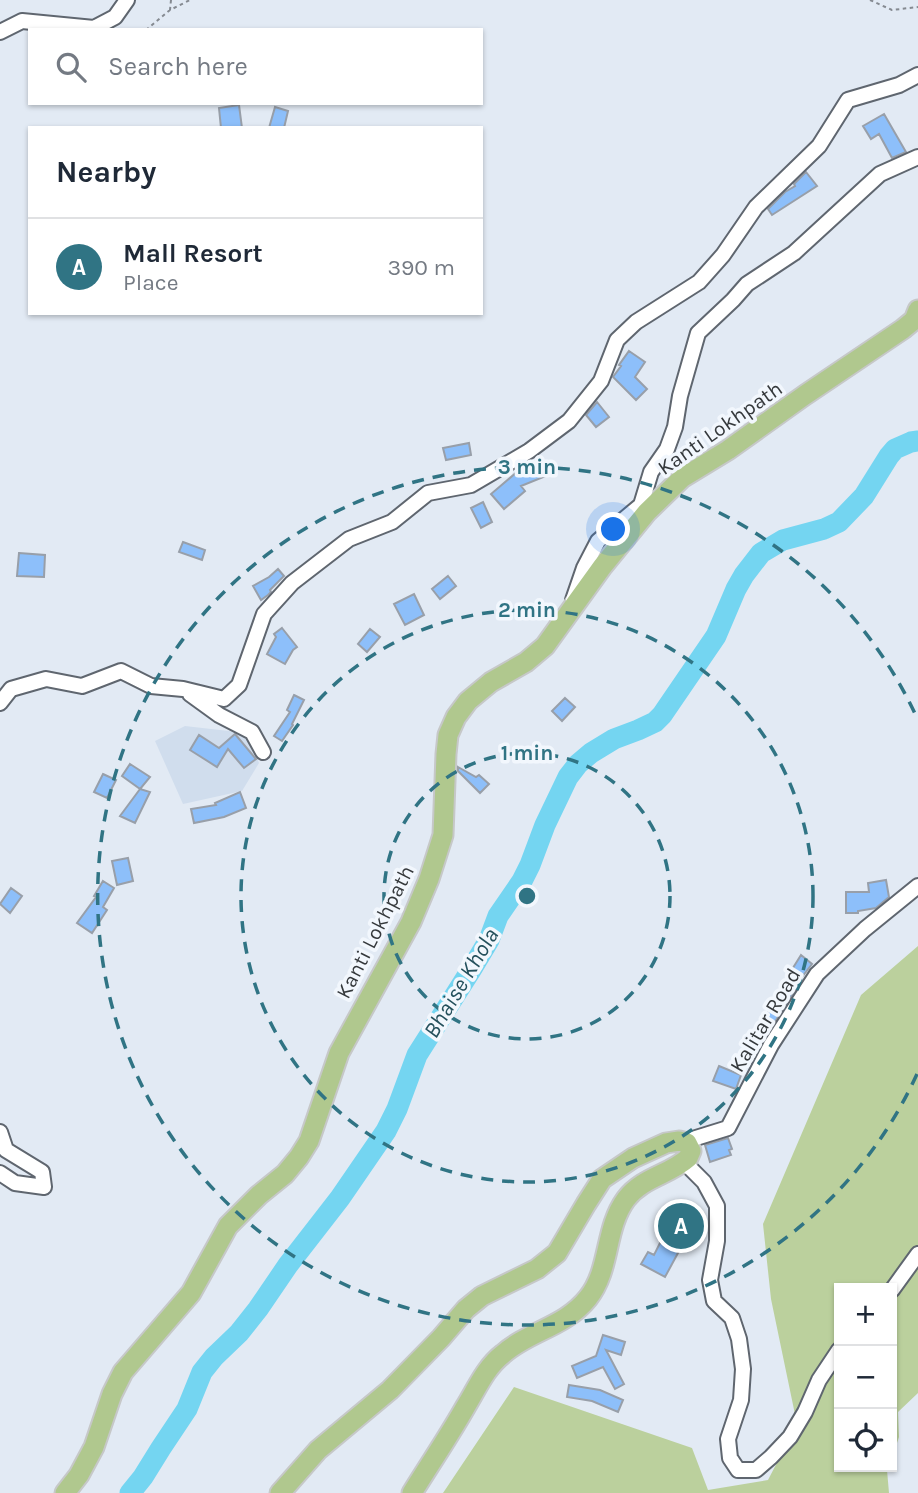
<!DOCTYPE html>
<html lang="en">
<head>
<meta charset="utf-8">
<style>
	body { margin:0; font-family:Karla,sans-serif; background:#f2f2f3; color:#1f2937 }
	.controls { position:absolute; right:21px; bottom:21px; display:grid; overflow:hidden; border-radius:0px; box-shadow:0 2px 5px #0004 }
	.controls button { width:63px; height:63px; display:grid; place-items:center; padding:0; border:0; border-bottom:2px solid #e0e1e3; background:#fff; color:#1f2937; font:35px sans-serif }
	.you { position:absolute; left:614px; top:530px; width:24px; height:24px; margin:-18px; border:5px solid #fff; border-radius:50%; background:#1a73e8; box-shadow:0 0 0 10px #1a73e833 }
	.badge { display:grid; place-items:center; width:46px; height:46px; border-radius:50%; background:#307484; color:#fff; font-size:23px; font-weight:700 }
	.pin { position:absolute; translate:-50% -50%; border:4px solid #fff; box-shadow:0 2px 7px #0006 }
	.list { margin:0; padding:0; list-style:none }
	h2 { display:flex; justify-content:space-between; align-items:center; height:91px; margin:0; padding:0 28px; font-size:30px }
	h2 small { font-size:23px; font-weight:400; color:#747a83 }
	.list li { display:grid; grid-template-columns:46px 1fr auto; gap:21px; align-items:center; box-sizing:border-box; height:98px; padding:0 28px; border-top:2px solid #e0e1e3 }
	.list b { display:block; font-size:26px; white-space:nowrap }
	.list p { margin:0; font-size:23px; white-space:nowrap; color:#747a83 }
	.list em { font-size:23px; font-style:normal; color:#747a83 }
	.icon { flex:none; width:38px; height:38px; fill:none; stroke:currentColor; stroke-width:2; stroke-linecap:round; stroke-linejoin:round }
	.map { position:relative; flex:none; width:918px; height:1493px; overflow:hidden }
	.search { position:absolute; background:#fff; box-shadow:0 2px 5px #0004; left:28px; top:28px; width:455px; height:77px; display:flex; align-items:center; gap:18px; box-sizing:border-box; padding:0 24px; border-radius:0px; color:#747a83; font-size:26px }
	.panel { position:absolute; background:#fff; box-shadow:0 2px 5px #0004; left:28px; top:126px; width:455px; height:189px; border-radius:0px }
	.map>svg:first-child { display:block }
	.built { fill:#d0dded }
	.green { fill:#bbd09d }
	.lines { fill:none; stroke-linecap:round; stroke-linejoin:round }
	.river { stroke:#74d5f1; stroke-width:21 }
	.building { fill:#8dbffa; stroke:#989fa9; stroke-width:2 }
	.minor-casing { stroke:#5f666f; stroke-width:18 }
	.major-casing { stroke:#c6c8c8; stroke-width:23 }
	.path { stroke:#858a91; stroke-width:2; stroke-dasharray:3.5 3.5; stroke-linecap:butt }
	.minor { stroke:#fff; stroke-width:14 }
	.major { stroke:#b0c88e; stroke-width:19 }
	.ring { fill:none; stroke:#307484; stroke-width:3.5; stroke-dasharray:12 9 }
	.labels { text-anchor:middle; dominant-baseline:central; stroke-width:7; stroke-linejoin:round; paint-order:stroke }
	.street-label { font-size:21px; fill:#35393c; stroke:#f2f7fd }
	.water-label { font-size:23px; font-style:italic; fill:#25515d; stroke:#f2f7fd }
	.centre { fill:#307484; stroke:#f2f7fd; stroke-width:3.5 }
	.ring-label { font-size:21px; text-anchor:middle; font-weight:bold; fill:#307484; stroke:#f2f7fd; stroke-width:7; stroke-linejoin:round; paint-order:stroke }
</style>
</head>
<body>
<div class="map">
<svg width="918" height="1493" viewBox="0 0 918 1493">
	<rect width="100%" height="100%" fill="#e2eaf4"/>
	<path class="built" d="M185 726 246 733 259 763 242 791 183 804 155 741Z"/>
	<path class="green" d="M918 946V1393L898 1412 899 1437 892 1458V1288H839V1467H888L887 1470 889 1493H443L514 1387 692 1448 708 1490 768 1480 797 1424 771 1299 763 1224 861 995Z"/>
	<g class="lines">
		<path class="river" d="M130 1493 143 1477 161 1448 187 1409 202 1372 214 1357 239 1333 258 1309 288 1265 340 1198 386 1131 397 1109 417 1055 471 970 489 940 498 916 522 881 530 865 545 825 568 777 578 764 591 753 614 739 638 730 655 722 662 715 716 636 736 589 744 575 761 553 783 540 824 529 839 522 864 496 889 456 895 449 911 442 918 441"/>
	</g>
	<path class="building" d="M239 105 242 128H221L219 108Z
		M275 107 288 111 284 128H269Z
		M884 114 906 152 892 158 879 134 871 139 863 126Z
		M806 172 817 186 772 215 768 209 785 192 795 186 794 184Z
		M629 351 645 362 635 377 647 389 636 400 613 377 621 366 619 365Z
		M597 402 609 417 596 427 586 415Z
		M469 443 471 455 446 460 443 448Z
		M542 463 546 476 521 486 525 491 504 509 491 494 517 472Z
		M483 502 492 522 481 528 471 508Z
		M183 542 205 550 202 560 179 552Z
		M19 553 45 555 44 577 17 576Z
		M278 569 284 576 270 590 271 592 268 595 261 600 253 586 269 577Z
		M448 576 456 586 440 599 432 589Z
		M414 594 424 615 405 625 394 604Z
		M282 628 297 647 293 650 285 664 267 654 276 637 274 634Z
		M370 629 380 637 367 652 358 644Z
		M294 695 304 700 292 724 293 725 282 741 274 736 290 712 287 710Z
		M565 698 575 707 562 721 552 711Z
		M235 734 256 759 244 768 228 749 217 767 190 750 199 735 219 748Z
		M130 764 150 777 140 789 150 792 135 823 120 816 140 789 122 776Z
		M458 767 476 777 479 775 489 784 480 793 458 771Z
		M103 774 116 780 107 798 94 792Z
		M240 792 246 808 224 817 194 823 191 809 216 805 215 803Z
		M128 858 133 881 117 885 112 861Z
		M886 880 889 897 876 908 858 911V913H846V892H869L868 883Z
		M103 881 114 888 103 907 107 910 92 933 77 923 96 897 94 896Z
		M11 888 22 896 10 913 0 904Z
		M801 955 812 964 796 985 798 986 771 1028 762 1022 778 997 776 995Z
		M719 1066 741 1075 736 1089 713 1081Z
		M728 1138 732 1149 729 1150 731 1155 710 1162 705 1145Z
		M670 1209 702 1225 692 1244 685 1240 665 1277 641 1264 648 1252 654 1255 666 1231 660 1228Z
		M603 1335 625 1342 621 1355 606 1350 624 1384 615 1389 603 1367 577 1378 572 1366 596 1356Z
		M569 1385 600 1390 623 1400 618 1412 592 1401 567 1397Z"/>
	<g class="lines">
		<g class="minor-casing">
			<path id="minor" d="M0 32 22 21 94 28 115 17 127 0
				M573 600 584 568 598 541 641 505 651 472 667 449 675 427 680 396 698 333 733 300 747 284 794 253 880 174 918 157
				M190 694 219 715 252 732 263 752
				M0 703 11 689 46 679 82 686 121 671 151 686 183 689 224 699 239 685 264 614 292 583 349 539 392 522 428 493 471 485 529 451 569 421 601 381 617 340 636 322 699 282 723 255 756 207 819 146 848 100 899 85 918 75
				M0 1132 6 1150 42 1172 44 1187 15 1183 0 1173
				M683 1142 728 1128 771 1045 817 974 865 929 918 886
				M684 1162 704 1182 717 1206V1241L710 1280 714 1301 732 1318 739 1339 743 1369 741 1400 728 1439 730 1458 738 1470H756L771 1457 790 1437 805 1412 819 1380 839 1350
				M892 1290 918 1254"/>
		</g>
		<g class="major-casing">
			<path id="major" d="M65 1493 79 1475 94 1447 112 1394 123 1372 191 1293 228 1226 259 1195 285 1174 299 1157 309 1141 339 1053 411 922 429 879 443 835 446 754 448 735 456 717 468 701 491 682 526 662 545 646 602 567 647 512 682 478 728 450 805 395 903 329 914 320 918 310
				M280 1493 318 1450 390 1390 441 1338 466 1309 482 1296 537 1269 557 1253 586 1204 602 1179 633 1158 666 1143 679 1141 687 1143 691 1151 688 1158C669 1175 643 1177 626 1199 604 1229 611 1269 588 1298 565 1327 529 1331 503 1354 486 1367 477 1388 466 1406 449 1436 430 1464 412 1493"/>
		</g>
		<path class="path" d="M171 0 170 10 190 0
			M870 0 892 10 918 7
			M146 30 170 10"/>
		<use href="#minor" class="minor"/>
		<use href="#major" class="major"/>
	</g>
	<g class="ring">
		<circle cx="527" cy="896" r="143"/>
		<circle cx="527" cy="896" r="286"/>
		<path d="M917 1074A429 429 0 1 1 917 718"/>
	</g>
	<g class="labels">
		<g class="street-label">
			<text transform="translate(720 428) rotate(-35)">Kanti Lokhpath</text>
			<text transform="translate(375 932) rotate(-63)">Kanti Lokhpath</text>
			<text transform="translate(765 1020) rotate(-59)">Kalitar Road</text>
		</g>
		<g class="water-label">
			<text transform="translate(461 983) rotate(-59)">Bhaise Khola</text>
		</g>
	</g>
	<circle cx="527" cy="896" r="10" class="centre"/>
	<g class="ring-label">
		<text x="527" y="474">3 min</text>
		<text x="527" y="617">2 min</text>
		<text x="527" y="760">1 min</text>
	</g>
</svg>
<div class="controls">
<button>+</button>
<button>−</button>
<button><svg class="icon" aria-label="locate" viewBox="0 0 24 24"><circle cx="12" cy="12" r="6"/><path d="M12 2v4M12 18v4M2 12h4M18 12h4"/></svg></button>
</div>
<div class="you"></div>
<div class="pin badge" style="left:681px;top:1226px">A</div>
<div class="search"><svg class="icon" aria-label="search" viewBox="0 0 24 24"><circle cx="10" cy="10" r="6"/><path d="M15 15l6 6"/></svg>Search here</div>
<section class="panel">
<h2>Nearby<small></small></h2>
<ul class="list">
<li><span class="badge">A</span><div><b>Mall Resort</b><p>Place</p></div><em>390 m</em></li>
</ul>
</section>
</div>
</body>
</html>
